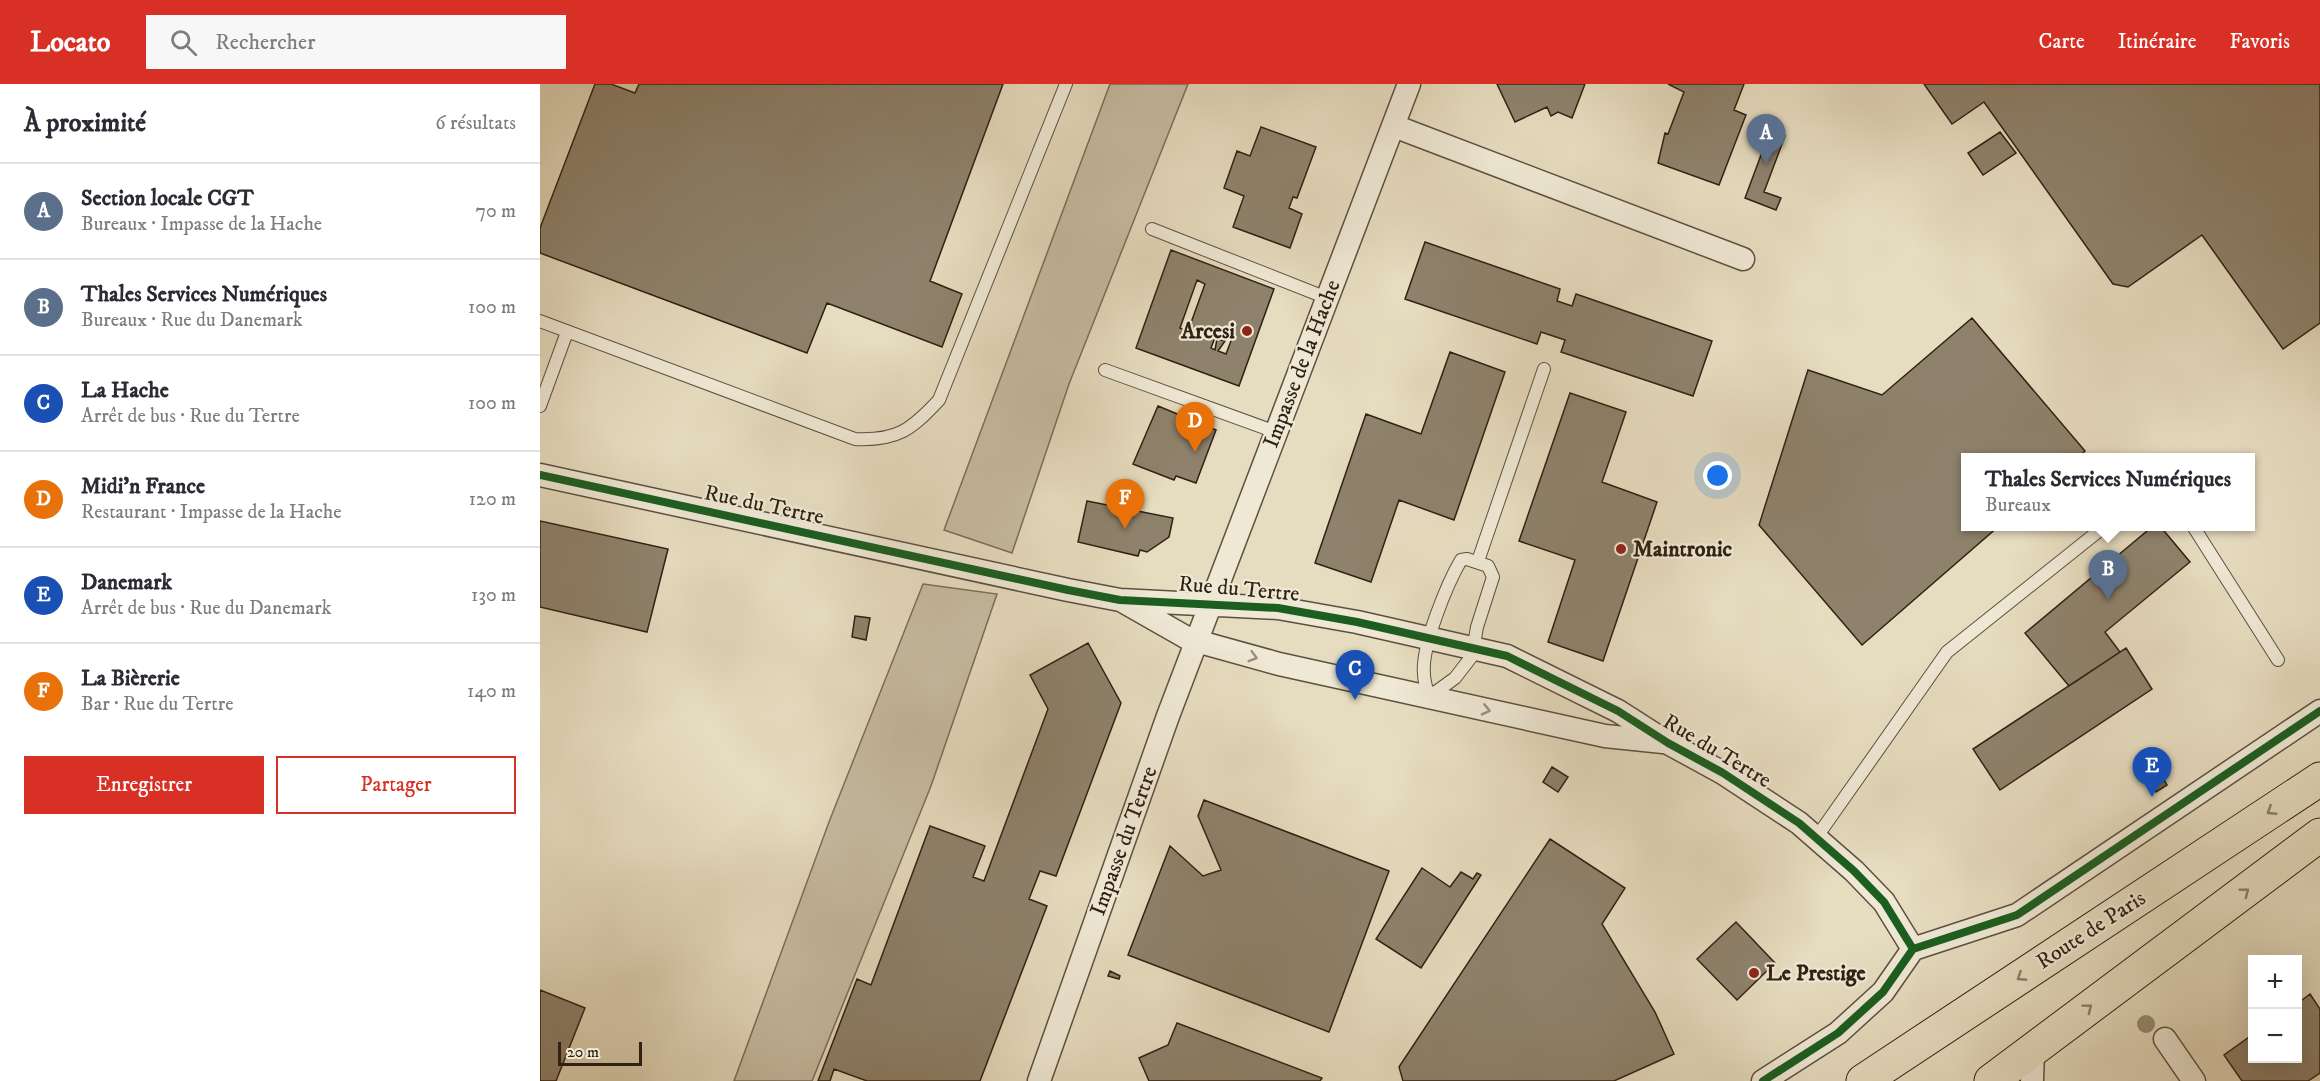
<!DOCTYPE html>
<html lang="fr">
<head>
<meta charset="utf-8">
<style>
	body { margin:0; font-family:"IM FELL DW Pica",serif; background:#f7f7f7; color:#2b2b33 }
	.controls { position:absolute; right:18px; bottom:18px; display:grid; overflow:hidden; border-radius:0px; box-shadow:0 6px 24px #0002 }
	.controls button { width:54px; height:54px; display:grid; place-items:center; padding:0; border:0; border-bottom:2px solid #e1e1e2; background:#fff; color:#2b2b33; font:30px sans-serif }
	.scale { position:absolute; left:18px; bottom:15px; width:84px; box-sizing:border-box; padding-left:6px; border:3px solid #2f2113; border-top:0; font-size:16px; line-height:21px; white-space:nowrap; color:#2f2113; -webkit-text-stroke:4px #efe8d5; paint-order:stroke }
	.you { position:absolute; left:1178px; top:392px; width:21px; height:21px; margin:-15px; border:4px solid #fff; border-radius:50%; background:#1a73e8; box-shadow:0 0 0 9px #1a73e833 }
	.badge { display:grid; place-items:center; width:39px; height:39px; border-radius:50%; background:#d93025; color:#fff; font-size:20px; font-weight:700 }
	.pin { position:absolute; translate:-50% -50px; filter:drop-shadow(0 2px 3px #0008) }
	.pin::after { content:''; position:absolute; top:32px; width:21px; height:18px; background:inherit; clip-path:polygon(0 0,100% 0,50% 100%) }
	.popup { position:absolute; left:1421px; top:369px; width:294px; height:78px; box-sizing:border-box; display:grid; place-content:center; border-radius:0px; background:#fff; filter:drop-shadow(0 2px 4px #0005); font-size:20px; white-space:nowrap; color:#7c7c81 }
	.popup b { font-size:22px; color:#2b2b33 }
	.popup::after { content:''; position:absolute; left:50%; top:100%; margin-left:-12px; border:12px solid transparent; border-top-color:#fff }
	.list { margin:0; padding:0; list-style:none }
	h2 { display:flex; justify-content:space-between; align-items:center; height:78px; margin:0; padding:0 24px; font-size:26px }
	h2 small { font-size:20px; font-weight:400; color:#7c7c81 }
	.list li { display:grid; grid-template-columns:39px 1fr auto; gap:18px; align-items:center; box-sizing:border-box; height:96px; padding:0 24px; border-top:2px solid #e1e1e2 }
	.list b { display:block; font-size:22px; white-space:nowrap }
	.list p { margin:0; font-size:20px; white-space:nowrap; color:#7c7c81 }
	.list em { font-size:20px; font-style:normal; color:#7c7c81 }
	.actions { display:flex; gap:12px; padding:18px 24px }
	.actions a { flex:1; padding:14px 0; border:2px solid #d93025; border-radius:0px; text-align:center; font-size:21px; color:#d93025 }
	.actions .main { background:#d93025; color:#fff }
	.icon { flex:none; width:33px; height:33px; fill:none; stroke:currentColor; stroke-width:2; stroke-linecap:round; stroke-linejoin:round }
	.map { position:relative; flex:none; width:1780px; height:997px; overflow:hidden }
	header { display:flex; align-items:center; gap:36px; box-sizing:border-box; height:84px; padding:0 30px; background:#d93025; color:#fff }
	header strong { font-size:28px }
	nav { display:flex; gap:33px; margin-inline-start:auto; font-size:21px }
	.search { width:420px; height:54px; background:#f7f7f7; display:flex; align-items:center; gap:15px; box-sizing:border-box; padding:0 21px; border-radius:0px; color:#7c7c81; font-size:22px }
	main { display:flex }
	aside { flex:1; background:#fff }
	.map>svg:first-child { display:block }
	.green { fill:#c7bca2; stroke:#7b6e5a; stroke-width:1.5 }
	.building { fill:#8e826c; stroke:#2f2113; stroke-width:1.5; fill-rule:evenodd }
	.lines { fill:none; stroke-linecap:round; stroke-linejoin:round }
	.lane-casing { stroke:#5d503e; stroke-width:14 }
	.street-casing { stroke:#5d503e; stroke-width:25 }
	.primary-casing { stroke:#2f2113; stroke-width:35 }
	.lane { stroke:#efe8d5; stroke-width:12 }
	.street { stroke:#efe8d5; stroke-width:22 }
	.primary { stroke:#e6dcbf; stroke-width:33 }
	.cycleway-casing { stroke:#efe8d5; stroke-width:11 }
	.cycleway { stroke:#1b5e20; stroke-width:8 }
	.tree { fill:#968b74 }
	.oneway { stroke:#998e7e }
	.oneway2 { stroke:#8a7e69 }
	.poi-dot { fill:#8f2418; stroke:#efe8d5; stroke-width:2 }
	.labels { text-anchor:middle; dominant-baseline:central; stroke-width:4.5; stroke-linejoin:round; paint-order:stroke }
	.poi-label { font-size:22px; font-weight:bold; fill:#2f2113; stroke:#efe8d5; text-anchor:start }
	.street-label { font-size:22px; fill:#2f2113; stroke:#efe8d5 }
</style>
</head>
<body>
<header>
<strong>Locato</strong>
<div class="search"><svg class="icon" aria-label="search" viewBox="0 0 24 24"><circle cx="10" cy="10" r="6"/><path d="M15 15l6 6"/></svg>Rechercher</div>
<nav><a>Carte</a><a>Itinéraire</a><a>Favoris</a></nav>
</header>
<main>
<aside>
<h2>À proximité<small>6 résultats</small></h2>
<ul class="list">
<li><span class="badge" style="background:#5c6f8a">A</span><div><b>Section locale CGT</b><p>Bureaux · Impasse de la Hache</p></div><em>70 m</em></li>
<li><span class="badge" style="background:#5c6f8a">B</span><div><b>Thales Services Numériques</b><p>Bureaux · Rue du Danemark</p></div><em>100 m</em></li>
<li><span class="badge" style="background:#1a4fb4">C</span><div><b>La Hache</b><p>Arrêt de bus · Rue du Tertre</p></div><em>100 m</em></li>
<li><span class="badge" style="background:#e8710a">D</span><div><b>Midi'n France</b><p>Restaurant · Impasse de la Hache</p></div><em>120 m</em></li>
<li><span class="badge" style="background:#1a4fb4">E</span><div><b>Danemark</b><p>Arrêt de bus · Rue du Danemark</p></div><em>130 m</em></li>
<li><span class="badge" style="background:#e8710a">F</span><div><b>La Bièrerie</b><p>Bar · Rue du Tertre</p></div><em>140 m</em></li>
</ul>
<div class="actions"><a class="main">Enregistrer</a><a>Partager</a></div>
</aside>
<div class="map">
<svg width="1780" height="997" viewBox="0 0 1780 997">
	<rect width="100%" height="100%" fill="#e6dcbf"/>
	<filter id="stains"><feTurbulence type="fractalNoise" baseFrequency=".00333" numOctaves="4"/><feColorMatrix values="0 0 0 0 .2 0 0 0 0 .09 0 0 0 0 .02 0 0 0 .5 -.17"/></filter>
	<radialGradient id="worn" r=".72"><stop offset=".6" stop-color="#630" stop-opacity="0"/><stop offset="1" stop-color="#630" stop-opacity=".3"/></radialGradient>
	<path class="green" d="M570 0H648L529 300 472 469 404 446Z
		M383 500 457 510 391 702 272 997H194L289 738Z"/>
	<path class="building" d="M55 0H71L95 9 99 0H463L390 197 422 210 402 263 287 219 267 269 0 169V144Z
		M957 0H1045L1032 34 1018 28 1011 32 1007 23 975 38Z
		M1128 0H1204L1194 26 1206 31 1179 101 1118 79 1125 49 1128 50 1144 8Z
		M1384 0H1780V239L1743 265 1662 151 1588 203 1573 200 1444 18 1412 40Z
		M721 43 776 63 757 114 753 113 749 124 762 130 750 164 693 143 704 112 684 104 697 67 710 72Z
		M1230 47 1245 52 1224 108 1241 114 1236 126 1205 114Z
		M1460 48 1476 69 1443 91 1428 69Z
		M885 158 1020 205 1017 217 1032 222 1036 210 1172 257 1153 312 1021 268 1025 256 1001 248 997 260 865 215Z
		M631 166 734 205 699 302 596 264ZM657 196 665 200 648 247 640 244ZM679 243 694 249 686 270 678 267 685 257 677 255 675 266 671 264Z
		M1432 234 1545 367 1538 374H1426V442H1459L1322 561 1219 441 1268 286 1342 311Z
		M910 268 965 288 914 436 859 416 831 498 775 479 826 330 881 350Z
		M1030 309 1086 328 1062 398 1117 418 1063 577 1008 558 1035 476 979 457Z
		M618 322 676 346 656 399 636 392 634 396 593 380Z
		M547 417 633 434 629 453 607 468 600 466 598 472 538 458Z
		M0 437 128 465 107 548 0 523Z
		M1613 442H1620L1650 478 1565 548 1580 568 1529 602 1485 549Z
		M315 532 330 534 326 556 312 553Z
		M548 559 581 619 516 792 500 787 489 815 507 822 440 997H327L294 985 290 997H278L317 895 331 901 390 742 445 762 433 793 444 797 508 625 490 591Z
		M1586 564 1612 605 1460 706 1433 665Z
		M1012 683 1028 693 1018 708 1003 698Z
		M1624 696 1627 701 1616 708 1613 703Z
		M664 716 849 787 789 948 588 871 630 762 663 792 681 786 658 732Z
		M1010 755 1085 804 1062 840 1115 928 1134 970 1074 997H863L859 983Z
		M882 784 910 803 921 788 933 795 937 789 941 791 881 884 836 855Z
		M1196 838 1235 879 1197 916 1157 875Z
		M570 887 580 892 579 895 568 892Z
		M0 906 45 924 16 997H0Z
		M1770 910 1780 925V989L1768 997H1702L1684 971 1712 951V974H1758V919Z
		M637 939 782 994 780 997H609L599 974 628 961Z"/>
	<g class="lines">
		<g class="lane-casing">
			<path id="lane" d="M612 145 787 214
				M0 237 315 355C357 357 371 346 399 316L526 0
				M565 286 736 348
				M0 322 27 248
				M1653 442 1738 576
				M927 475 948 482 953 493 937 543 932 572 915 594 889 613C887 606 884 598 884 590 881 563 907 500 921 476Z
				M938 477 1004 285
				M1276 754 1407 568 1565 442"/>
		</g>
		<g class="street-casing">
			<path id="street" d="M854 42 1203 175
				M0 391 528 506 580 516 738 524 817 538 967 572 1078 627 1128 659 1183 689 1259 739 1314 787 1344 818 1373 865
				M584 518 649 555 739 580 1065 652 1123 658
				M1625 955 1654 997
				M499 997 628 632 869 0
				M1223 997 1298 949 1343 908 1373 865 1477 831 1780 627
				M1492 997 1493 965"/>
		</g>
		<g class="primary-casing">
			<path id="primary" d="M1323 997 1780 695
				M1451 997 1780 751"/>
		</g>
		<use href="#lane" class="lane"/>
		<use href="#street" class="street"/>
		<use href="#primary" class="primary"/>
		<g class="cycleway-casing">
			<path id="cycleway" d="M0 391 528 506 580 516 738 524 817 538 967 572 1078 627 1128 659 1183 689 1259 739 1314 787 1344 818 1373 865
				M1223 997 1298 949 1343 908 1373 865 1477 831 1780 627"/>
		</g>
		<use href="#cycleway" class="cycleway"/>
	</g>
	<circle class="tree" cx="1606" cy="940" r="9"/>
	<defs><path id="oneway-chevron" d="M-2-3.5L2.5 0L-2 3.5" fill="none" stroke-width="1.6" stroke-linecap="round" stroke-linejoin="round" transform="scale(1.5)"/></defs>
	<g class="oneway">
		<use href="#oneway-chevron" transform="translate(713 573) rotate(16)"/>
		<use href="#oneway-chevron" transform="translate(946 626) rotate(13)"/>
	</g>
	<g class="oneway2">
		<use href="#oneway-chevron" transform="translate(1731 727) rotate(147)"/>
		<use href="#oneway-chevron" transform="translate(1705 808) rotate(-37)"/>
		<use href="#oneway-chevron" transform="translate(1481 893) rotate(147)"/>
		<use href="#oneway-chevron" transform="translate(1548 924) rotate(-37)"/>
	</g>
	<g class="poi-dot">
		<circle cx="707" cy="247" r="6"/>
		<circle cx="1081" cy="465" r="6"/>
		<circle cx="1214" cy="889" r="6"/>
	</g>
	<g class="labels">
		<g class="poi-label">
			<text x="695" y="247" text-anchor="end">Arcesi</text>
			<text x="1093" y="465">Maintronic</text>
			<text x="1226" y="889">Le Prestige</text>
		</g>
		<g class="street-label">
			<text transform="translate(762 280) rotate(-69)">Impasse de la Hache</text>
			<text transform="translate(224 421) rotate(12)">Rue du Tertre</text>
			<text transform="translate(699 505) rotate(5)">Rue du Tertre</text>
			<text transform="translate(1177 667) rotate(31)">Rue du Tertre</text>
			<text transform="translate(584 757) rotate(-70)">Impasse du Tertre</text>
			<text transform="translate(1551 846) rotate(-33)">Route de Paris</text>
		</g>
	</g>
	<rect width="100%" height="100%" filter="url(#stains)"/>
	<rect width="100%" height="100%" fill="url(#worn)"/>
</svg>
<div class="controls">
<button>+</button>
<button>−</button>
</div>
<div class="scale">20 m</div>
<div class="you"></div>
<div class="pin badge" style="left:1226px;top:80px;background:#5c6f8a">A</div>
<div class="pin badge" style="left:1568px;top:516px;background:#5c6f8a">B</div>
<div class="popup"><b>Thales Services Numériques</b>Bureaux</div>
<div class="pin badge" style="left:815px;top:616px;background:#1a4fb4">C</div>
<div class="pin badge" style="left:655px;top:368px;background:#e8710a">D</div>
<div class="pin badge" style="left:1612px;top:713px;background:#1a4fb4">E</div>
<div class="pin badge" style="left:585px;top:445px;background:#e8710a">F</div>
</div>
</main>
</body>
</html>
